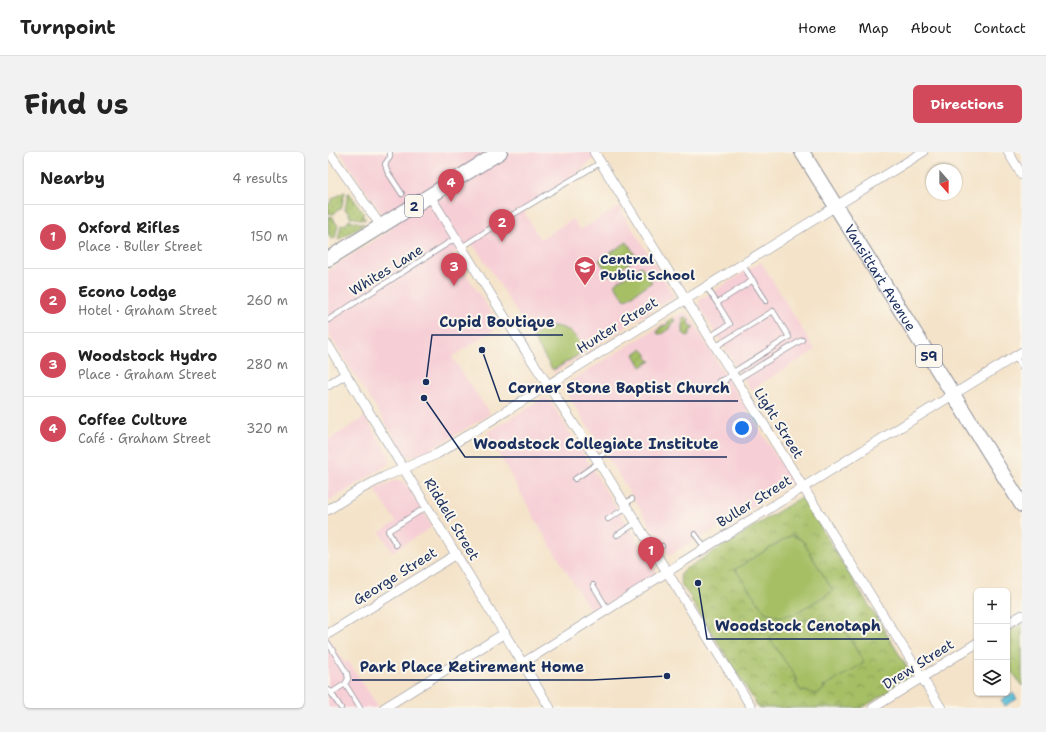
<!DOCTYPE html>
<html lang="en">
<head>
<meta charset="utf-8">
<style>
	body { margin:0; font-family:"Shantell Sans",sans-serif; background:#f2f2f2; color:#222 }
	.controls { position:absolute; right:12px; bottom:12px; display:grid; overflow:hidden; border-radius:6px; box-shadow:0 1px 3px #0004 }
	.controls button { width:36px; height:36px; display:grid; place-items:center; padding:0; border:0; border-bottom:1px solid #e0e0e0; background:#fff; color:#222; font:20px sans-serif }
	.compass { position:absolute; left:598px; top:12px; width:36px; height:36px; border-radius:50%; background:#fff; box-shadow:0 1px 3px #0004; rotate:159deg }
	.you { position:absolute; left:414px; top:276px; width:14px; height:14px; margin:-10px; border:3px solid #fff; border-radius:50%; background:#1a73e8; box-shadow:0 0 0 6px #1a73e833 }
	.badge { display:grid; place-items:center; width:26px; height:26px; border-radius:50%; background:#d1495b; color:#fff; font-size:13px; font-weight:700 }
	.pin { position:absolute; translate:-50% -33px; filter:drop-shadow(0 1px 2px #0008) }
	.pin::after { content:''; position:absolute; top:21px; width:14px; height:12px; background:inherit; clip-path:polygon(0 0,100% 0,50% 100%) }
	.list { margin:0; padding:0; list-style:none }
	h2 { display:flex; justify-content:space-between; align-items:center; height:52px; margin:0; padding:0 16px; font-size:17px }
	h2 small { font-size:13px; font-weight:400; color:#767676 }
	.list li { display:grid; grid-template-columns:26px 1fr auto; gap:12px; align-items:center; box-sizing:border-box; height:64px; padding:0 16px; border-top:1px solid #e0e0e0 }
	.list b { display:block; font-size:15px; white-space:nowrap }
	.list p { margin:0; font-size:13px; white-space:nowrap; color:#767676 }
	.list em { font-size:13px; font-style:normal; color:#767676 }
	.icon { flex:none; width:22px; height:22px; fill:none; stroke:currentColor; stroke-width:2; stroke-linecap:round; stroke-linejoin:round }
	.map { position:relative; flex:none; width:694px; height:556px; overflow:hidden; border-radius:6px }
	header { display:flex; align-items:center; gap:24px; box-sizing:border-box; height:56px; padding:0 20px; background:#fff; border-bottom:1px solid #e0e0e0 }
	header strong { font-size:19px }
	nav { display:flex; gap:22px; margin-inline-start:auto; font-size:14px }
	.intro { display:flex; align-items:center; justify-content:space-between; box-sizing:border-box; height:96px; padding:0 24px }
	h1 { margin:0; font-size:28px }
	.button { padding:10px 18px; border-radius:6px; background:#d1495b; color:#fff; font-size:14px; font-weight:700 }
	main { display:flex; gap:24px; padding:0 24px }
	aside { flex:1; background:#fff; border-radius:6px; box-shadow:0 1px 3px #0004 }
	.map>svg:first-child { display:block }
	.built { fill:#f6cfd6 }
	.grass { fill:url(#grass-dots); stroke:#607762 }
	.park { fill:url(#park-crowns); stroke:#607762 }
	.garden { fill:url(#garden-furrows); stroke:#607762 }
	.pitch { fill:#a6bf65; stroke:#607762 }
	.water { fill:#56bcd4; stroke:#387699 }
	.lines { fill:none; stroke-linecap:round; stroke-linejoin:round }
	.lane-casing { stroke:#888994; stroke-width:6 }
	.street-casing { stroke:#888994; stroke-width:10 }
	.primary-casing { stroke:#888994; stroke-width:16 }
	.lane { stroke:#fff; stroke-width:4.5 }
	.street { stroke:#fff; stroke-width:9 }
	.primary { stroke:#fff; stroke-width:14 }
	.labels { text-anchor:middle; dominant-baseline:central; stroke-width:4; stroke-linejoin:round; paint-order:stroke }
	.shield { fill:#fbf7ec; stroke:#5e6b89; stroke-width:1 }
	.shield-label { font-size:13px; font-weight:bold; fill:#1b2f5e }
	.poi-label { font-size:14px; font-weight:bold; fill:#1b2f5e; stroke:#fbf7ec; text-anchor:start }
	.street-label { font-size:14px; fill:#1b2f5e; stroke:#fbf7ec }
	.leader { fill:none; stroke:#1b2f5e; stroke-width:1.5 }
	.callout-dot { fill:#1b2f5e; stroke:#fbf7ec; stroke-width:1.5 }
	.callout-label { font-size:15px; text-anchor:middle; font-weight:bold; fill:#1b2f5e; stroke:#fbf7ec; stroke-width:4; stroke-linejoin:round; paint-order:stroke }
</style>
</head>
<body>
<header>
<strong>Turnpoint</strong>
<nav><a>Home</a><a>Map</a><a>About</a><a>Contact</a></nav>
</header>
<div class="intro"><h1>Find us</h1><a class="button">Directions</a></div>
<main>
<aside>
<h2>Nearby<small>4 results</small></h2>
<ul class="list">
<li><span class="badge">1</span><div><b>Oxford Rifles</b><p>Place · Buller Street</p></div><em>150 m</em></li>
<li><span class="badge">2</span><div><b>Econo Lodge</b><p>Hotel · Graham Street</p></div><em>260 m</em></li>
<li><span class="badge">3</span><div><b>Woodstock Hydro</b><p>Place · Graham Street</p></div><em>280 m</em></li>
<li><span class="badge">4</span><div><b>Coffee Culture</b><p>Café · Graham Street</p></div><em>320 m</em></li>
</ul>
</aside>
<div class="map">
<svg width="694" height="556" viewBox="0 0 694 556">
	<defs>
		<pattern id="grass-dots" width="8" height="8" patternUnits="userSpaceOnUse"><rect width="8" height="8" fill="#a6bf65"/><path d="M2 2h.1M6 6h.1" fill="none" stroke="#869c56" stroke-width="1.8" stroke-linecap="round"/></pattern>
		<pattern id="park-crowns" width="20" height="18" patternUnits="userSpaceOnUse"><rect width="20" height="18" fill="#a6bf65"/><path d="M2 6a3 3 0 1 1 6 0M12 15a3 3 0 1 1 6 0" fill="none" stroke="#869c56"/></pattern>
		<pattern id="garden-furrows" width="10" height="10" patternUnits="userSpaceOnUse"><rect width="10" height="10" fill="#a6bf65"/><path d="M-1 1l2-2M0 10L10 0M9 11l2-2" fill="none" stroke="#869c56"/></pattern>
	</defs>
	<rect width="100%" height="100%" fill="#fbf7ec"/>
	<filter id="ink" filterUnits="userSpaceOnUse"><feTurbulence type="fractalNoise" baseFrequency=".025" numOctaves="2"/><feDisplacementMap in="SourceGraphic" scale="8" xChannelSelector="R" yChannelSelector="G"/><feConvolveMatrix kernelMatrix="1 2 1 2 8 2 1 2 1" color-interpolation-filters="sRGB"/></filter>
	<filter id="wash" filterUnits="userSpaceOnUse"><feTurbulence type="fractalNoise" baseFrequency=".012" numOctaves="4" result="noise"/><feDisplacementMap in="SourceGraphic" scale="16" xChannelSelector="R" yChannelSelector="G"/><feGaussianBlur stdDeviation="0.9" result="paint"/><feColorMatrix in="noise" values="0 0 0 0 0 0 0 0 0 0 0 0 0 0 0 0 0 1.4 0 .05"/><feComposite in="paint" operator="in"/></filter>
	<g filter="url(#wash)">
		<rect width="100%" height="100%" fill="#f4e3c9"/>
		<path class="built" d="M12 0H277L261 10 247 25 195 58 212 87 245 67 252 78 291 55 346 144 226 221 164 120 143 90 125 102 172 174 124 205 162 262 114 291 94 301 80 305 77 301 31 230 0 181V118L64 77Z
			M433 110 487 198 423 238 372 156 370 151 373 147Z
			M353 161H359L362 165 464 330 401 370 341 403 235 235 238 232Z
			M215 246 219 247 222 249 327 417 328 419 325 423 264 461 219 388 159 281Z
			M37 265 61 304 62 309 59 313 0 350V288Z
			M68 328 77 330 104 375 64 400 52 380 68 370 47 337Z
			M2 489 17 511 20 509 50 554 46 556H0V490Z"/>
		<path class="grass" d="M16 40H17L13 57 8 59 6 62 0 61V52L4 50 3 48Z
			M20 41 22 42 36 62 34 64 37 66V68L22 65 20 60 17 58Z
			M0 64 5 65 7 70 10 73 7 86 3 87 0 81Z
			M21 68 36 72 10 88 13 73 18 72Z"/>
		<path class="park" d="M472 346 475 347 582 520V526L534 556H431L363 448 364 447C358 439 346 427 356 418Z
			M694 471V534L679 512V480Z"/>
		<path class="garden" d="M345 166 347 169 344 170 342 177 333 182H330L329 180 332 175 340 172V169Z
			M355 166H359L361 168 360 172 365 175V177L362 179V183L359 184 355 181Z
			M314 197 319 202V206L323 209 313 215 306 202Z"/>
		<path class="pitch" d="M299 90 309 106 282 124 271 108Z
			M313 114 324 130 297 148 286 132Z
			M225 174C242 175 249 185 257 199L227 217H224L204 184 217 176Z
			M464 383 474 388 505 439 468 461 452 465 437 460 407 417Z
			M484 466 505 471 518 480 536 511 495 535 496 537 488 542 476 539 474 540 467 530 470 529 441 485 464 471Z"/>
		<path class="water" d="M685 541 689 547 677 554 673 548Z"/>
	</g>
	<g filter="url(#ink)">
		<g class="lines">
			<g class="lane-casing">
				<path id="lane" d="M62 0V5L57 12 59 19 74 42
					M134 95 174 69 272 11
					M414 112 438 149
					M378 134 389 151 425 128
					M0 168 128 86
					M381 185 402 172 389 151
					M387 195 445 159 461 185 404 221 399 226 391 229 389 233
					M687 204 694 216
					M408 228 474 188
					M389 233C395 232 397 231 399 226
					M268 306 275 302
					M247 327 270 311
					M296 353 304 347
					M280 367 298 356
					M367 382 377 396
					M289 383 308 371
					M68 393 60 379 100 354
					M326 399 334 394
					M265 433 280 458
					M0 491 19 521 20 527 17 532
					M0 538 2 539 13 556
					M3 541 17 532 32 556"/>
			</g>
			<g class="street-casing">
				<path id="street" d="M1 0 53 74
					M266 0 613 556
					M680 0 694 23
					M102 44 197 198 268 306 424 556
					M0 193 222 556
					M0 233 18 222
					M0 358 31 338 56 325 109 302 595 0
					M679 472 694 463
					M0 482 129 402
					M195 511 377 396 694 200
					M56 556 177 481
					M545 556 649 491"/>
			</g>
			<g class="primary-casing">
				<g id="primary">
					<path id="s1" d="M474 0 694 353"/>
					<path d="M0 107 172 0"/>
				</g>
			</g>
			<use href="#lane" class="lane"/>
			<use href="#street" class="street"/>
			<use href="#primary" class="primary"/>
		</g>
	</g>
	<defs>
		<g id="school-pin" transform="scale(1.15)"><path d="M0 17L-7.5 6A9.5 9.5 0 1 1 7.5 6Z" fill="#d1495b" stroke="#fbf7ec"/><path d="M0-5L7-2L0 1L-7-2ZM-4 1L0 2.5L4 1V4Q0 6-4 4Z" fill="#fff"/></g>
	</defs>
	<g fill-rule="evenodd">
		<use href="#school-pin" x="257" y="115"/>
	</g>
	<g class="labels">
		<g class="shield">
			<rect x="77" y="43" width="18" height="22" rx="3"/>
			<rect x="588" y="193" width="26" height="22" rx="3"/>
		</g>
		<g class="shield-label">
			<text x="86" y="54">2</text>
			<text x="601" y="204">59</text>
		</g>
		<g class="poi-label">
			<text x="272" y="107">Central<tspan x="272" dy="16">Public School</tspan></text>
		</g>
		<g class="street-label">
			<text transform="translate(58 118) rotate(-32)">Whites Lane</text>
			<text stroke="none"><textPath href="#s1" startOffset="148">Vansittart Avenue</textPath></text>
			<text transform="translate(289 173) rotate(-32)">Hunter Street</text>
			<text transform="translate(451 271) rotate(58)">Light Street</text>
			<text transform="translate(426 349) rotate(-32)">Buller Street</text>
			<text transform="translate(124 367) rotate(59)">Riddell Street</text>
			<text transform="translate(67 424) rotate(-32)">George Street</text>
			<text transform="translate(590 512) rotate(-32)">Drew Street</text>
		</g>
	</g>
	<path class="leader" d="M98 230L104 183H235M154 198L172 249H410M96 246L137 305H399M370 431L379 487H561M339 524L264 528H24"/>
	<g class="callout-dot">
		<circle cx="98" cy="230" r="4"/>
		<circle cx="154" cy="198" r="4"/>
		<circle cx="96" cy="246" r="4"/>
		<circle cx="370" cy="431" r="4"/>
		<circle cx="339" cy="524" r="4"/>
	</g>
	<g class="callout-label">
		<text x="169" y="175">Cupid Boutique</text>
		<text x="291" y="241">Corner Stone Baptist Church</text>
		<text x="268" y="297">Woodstock Collegiate Institute</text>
		<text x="470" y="479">Woodstock Cenotaph</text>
		<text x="144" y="520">Park Place Retirement Home</text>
	</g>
</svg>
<div class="controls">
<button>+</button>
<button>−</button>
<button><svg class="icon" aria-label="layers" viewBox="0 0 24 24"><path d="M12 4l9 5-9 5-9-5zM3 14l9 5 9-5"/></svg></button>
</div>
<svg class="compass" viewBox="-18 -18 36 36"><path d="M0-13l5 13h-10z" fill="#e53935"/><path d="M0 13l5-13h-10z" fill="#767676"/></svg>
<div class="you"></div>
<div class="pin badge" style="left:323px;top:418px">1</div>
<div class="pin badge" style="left:174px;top:90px">2</div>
<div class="pin badge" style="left:126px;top:134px">3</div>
<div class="pin badge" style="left:123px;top:50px">4</div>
</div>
</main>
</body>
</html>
